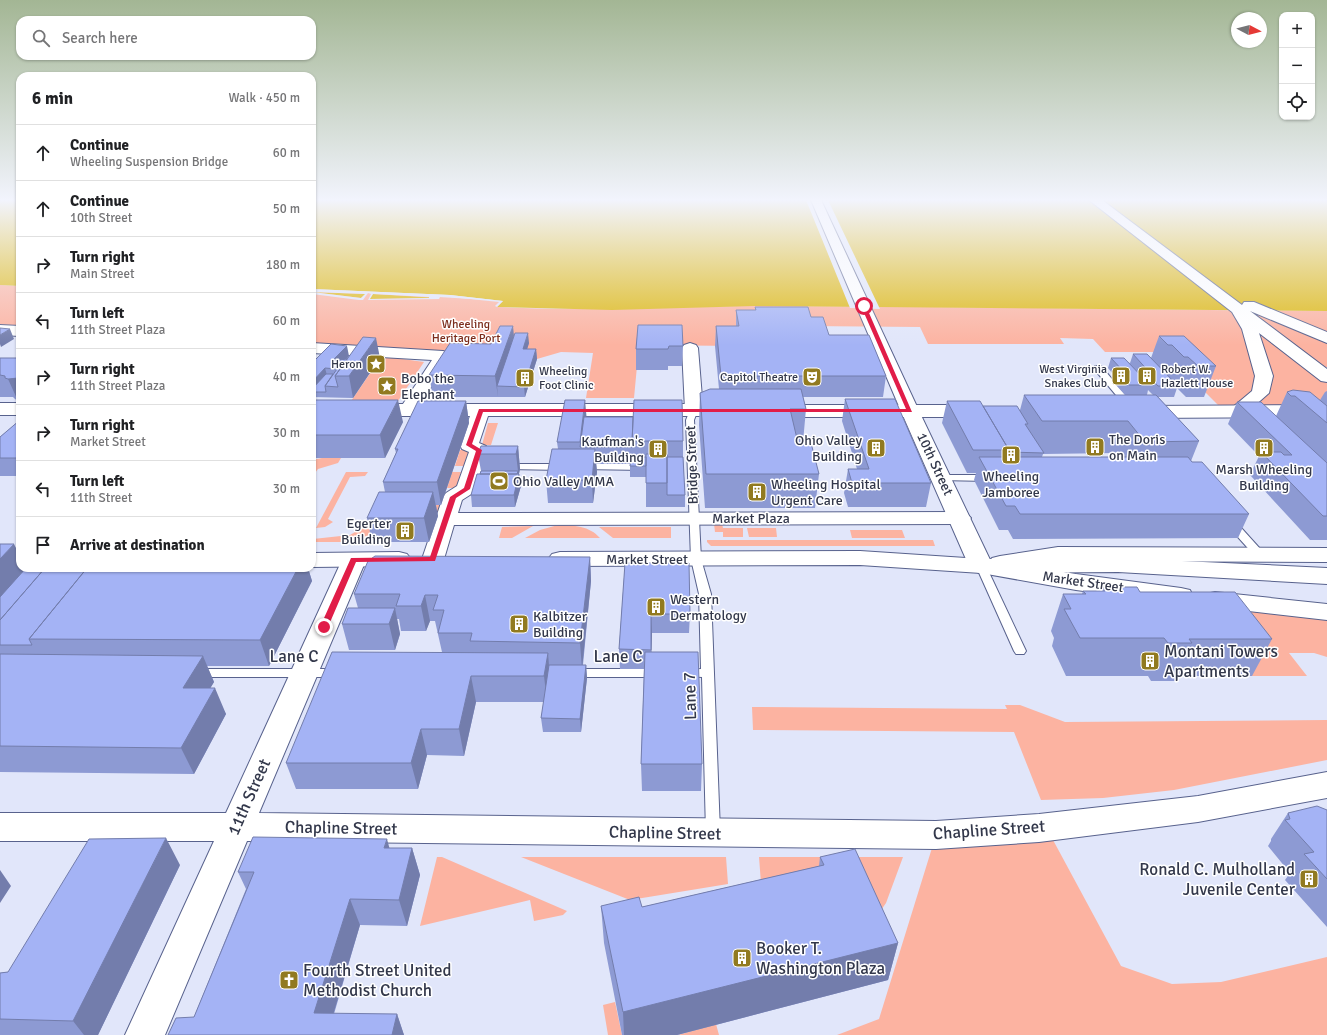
<!DOCTYPE html>
<html lang="en">
<head>
<meta charset="utf-8">
<style>
	body { margin:0; font-family:Signika,sans-serif; background:#f6f6f6; color:#202124 }
	.controls { position:absolute; right:12px; top:12px; display:grid; overflow:hidden; border-radius:8px; box-shadow:0 1px 3px #0004 }
	.controls button { width:36px; height:36px; display:grid; place-items:center; padding:0; border:0; border-bottom:1px solid #e0e0e0; background:#fff; color:#202124; font:20px sans-serif }
	.compass { position:absolute; left:1231px; top:12px; width:36px; height:36px; border-radius:50%; background:#fff; box-shadow:0 1px 3px #0004; rotate:97deg }
	.stop { position:absolute; width:12px; height:12px; margin:-9px; border:3px solid #e11d48; border-radius:50%; background:#fff }
	.stop.end { background:#e11d48; border-color:#fff; box-shadow:0 1px 4px #0008 }
	.list { margin:0; padding:0; list-style:none }
	h2 { display:flex; justify-content:space-between; align-items:center; height:52px; margin:0; padding:0 16px; font-size:17px }
	h2 small { font-size:13px; font-weight:400; color:#757577 }
	.list li { display:grid; grid-template-columns:26px 1fr auto; gap:12px; align-items:center; box-sizing:border-box; height:56px; padding:0 16px; border-top:1px solid #e0e0e0 }
	.list b { display:block; font-size:15px; white-space:nowrap }
	.list p { margin:0; font-size:13px; white-space:nowrap; color:#757577 }
	.list em { font-size:13px; font-style:normal; color:#757577 }
	.icon { flex:none; width:22px; height:22px; fill:none; stroke:currentColor; stroke-width:2; stroke-linecap:round; stroke-linejoin:round }
	.map { position:relative; flex:none; width:1327px; height:1035px; overflow:hidden }
	.search { position:absolute; background:#fff; box-shadow:0 1px 3px #0004; left:16px; top:16px; width:300px; height:44px; display:flex; align-items:center; gap:10px; box-sizing:border-box; padding:0 14px; border-radius:12px; color:#757577; font-size:15px }
	.panel { position:absolute; background:#fff; box-shadow:0 1px 3px #0004; left:16px; top:72px; width:300px; height:500px; border-radius:12px }
	.map>svg:first-child { display:block }
	.green { fill:#fcb3a1 }
	.water { fill:#ddb815 }
	.pier { fill:#e1e6fa; fill-rule:evenodd }
	.lines { fill:none; stroke-linecap:round; stroke-linejoin:round }
	.lane-casing { stroke:#58628d; stroke-width:2 }
	.street-casing { stroke:#58628d; stroke-width:2 }
	.secondary-casing { stroke:#58628d; stroke-width:2 }
	.primary-casing { stroke:#58628d; stroke-width:2 }
	.highway-casing { stroke:#58628d; stroke-width:2 }
	.lane { fill:#fff; fill-rule:evenodd }
	.street { fill:#fff; fill-rule:evenodd }
	.secondary { fill:#fff; fill-rule:evenodd }
	.primary { fill:#fff; fill-rule:evenodd }
	.highway { fill:#fff; fill-rule:evenodd }
	.wall { fill:#8d9ad3; fill-rule:evenodd }
	.shaded-wall { fill:#737dac }
	.building { fill:#a4b3f5; stroke:#737dac }
	.route { fill:#e11d48 }
	.labels { text-anchor:middle; dominant-baseline:central; stroke-width:3; stroke-linejoin:round; paint-order:stroke }
	.far-park-label { font-size:12px; fill:#7c2d1c; stroke:#fff }
	.far-poi-label { font-size:12px; fill:#33384b; stroke:#fff; text-anchor:end }
	.poi-label { font-size:14px; fill:#33384b; stroke:#fff; text-anchor:start }
	.street-label { font-size:14px; fill:#33384b; stroke:#fff }
	.near-poi-label { font-size:17px; fill:#33384b; stroke:#fff; text-anchor:start }
	.near-street-label { font-size:17px; fill:#33384b; stroke:#fff }
</style>
</head>
<body>
<div class="map">
<svg width="1327" height="1035" viewBox="0 0 1327 1035">
	<rect width="100%" height="100%" fill="#e1e6fa"/>
	<path class="green" d="M0 285 20 286V331L0 330Z
		M312 289 503 301 498 307C584 312 670 305 756 306 946 306 1137 310 1327 311V367H1314L1327 377V411L1225 412 1167 354 1152 352H1105L1093 339 1060 338 1064 344H928L920 327 806 326 738 346 639 345 634 398H586L593 353 561 352 537 359H524L443 356 312 348Z
		M382 356 424 362 398 401H351Z
		M488 423H498L491 445H482Z
		M460 450H472L471 466H455Z
		M322 458H341L338 463 318 469 312 477V460Z
		M346 472H368L365 476 350 477 328 519 333 522 325 527 316 528Z
		M394 472 441 505 438 516H384L372 542H312L313 539 350 535 372 522Z
		M452 472H461L459 478 467 479 464 488H447Z
		M714 524H722L723 528H743V537H723V532H715Z
		M558 525C573 525 590 526 600 538H525L540 530Z
		M533 526 512 538H499L502 527Z
		M599 527H671V538H613Z
		M747 528H776L777 537H749Z
		M850 530H902L905 538H852Z
		M707 540H933L935 546H711L707 542Z
		M1227 602 1327 612V657L1314 653H1289L1307 676H1252L1218 628Z
		M1005 705H1020L1065 722 1327 720V760L1174 790 1103 798 1041 800 1014 732 753 730 752 707 1007 709Z
		M1046 827 1121 966 1172 984 1221 982 1327 957V1035H837L879 1019 936 835Z
		M437 857H442L567 911 563 915 534 921 530 900 420 926Z
		M521 857H726L728 884 630 900Z
		M759 857H903L886 903 866 932 762 896Z
		M615 1002 622 1035H608L603 1005Z
		M716 1024 719 1035H678Z"/>
	<path class="water" d="M0 200H20V286L0 285Z
		M312 200H1327V311L754 306 612 310 497 307 503 301 450 295 312 289Z
		M312 292 366 294 361 298Z
		M373 294 438 298 369 299Z"/>
	<path class="pier" d="M806 200H828L880 309 850 308Z
		M312 289 450 295 503 301 497 307 495 306 499 302 450 297H440L439 299 368 300 371 294 368 293 363 300H359L312 294V292L361 298 365 294 312 292ZM373 294 429 297V298L370 299Z"/>
	<g class="lines">
		<g class="lane-casing">
			<path id="lane" d="M1095 366H1101L1132 403V407H1126L1095 370Z
				M694 407 698 410 694 420 701 559 711 594 720 832 718 837 713 838 708 837 706 832 702 677 682 676 680 673 682 670 701 669 699 594 691 559 686 420 690 410Z
				M506 464H562L567 467 562 470 503 469 501 467Z
				M584 464H644L649 467 644 470 581 469 579 467 581 465Z
				M942 475H988L993 478 988 481 939 480 937 478 939 476Z
				M1231 520 1235 521 1263 552 1264 554 1263 556H1255L1227 525 1226 523 1227 521Z
				M981 563 986 566 1026 651 1024 654H1016L1014 651 976 566Z
				M196 669H338L342 670 344 673 342 676 338 677H196L192 676 190 673 192 670Z
				M574 669H656L660 670 662 673 660 676 656 677H574L570 676 568 673 570 670Z"/>
		</g>
		<g class="street-casing">
			<path id="street" d="M811 200H821L919 411 916 415 910 416 904 415 901 411Z
				M0 325 20 326V336L0 335Z
				M312 343 443 351 449 353 451 356 414 414 408 415 402 414 399 410 432 360 312 353Z
				M690 343 696 345 698 348 703 410 700 414 694 415 688 414 685 410 682 348 684 345Z
				M481 405 487 406 490 410 479 443 486 446 488 450 476 489 473 493 462 500 458 513 960 512 967 514 971 518 967 522 960 524 454 525 444 559 441 564 433 566 425 564 422 559 443 497 446 493 457 486 469 452 462 449 460 445 472 410 475 406Z
				M1058 547 1327 548V562L1058 561 1000 570 992 568 989 563 992 558 1000 556Z"/>
		</g>
		<g class="secondary-casing">
			<path id="secondary" d="M910 405 917 407 919 411 993 566 989 571 981 573 973 571 969 566 901 411 903 407Z
				M354 553 362 555 366 560 259 813 936 821 1039 814 1198 796 1327 772V798L1198 822 1039 842 936 849 247 841 165 1035H125L214 841H0V813H226L342 560 346 555Z"/>
		</g>
		<g class="primary-casing">
			<path id="primary" d="M0 403H20V415H0Z
				M312 404H729L736 406 738 410 736 414 729 416H312Z
				M775 405H975L982 407 984 411 982 415 975 417H775L768 415 766 411 768 407Z
				M1327 405V417L1141 418 1134 416 1132 412 1134 408 1141 406Z
				M860 551 981 559 1076 574 1181 588 1190 590 1193 596 1190 602 1181 604 1076 590 981 573 860 565 560 566 552 564 548 559 552 554 560 552Z
				M399 552 407 554 411 559 407 564 399 566 312 567V553Z
				M1215 592 1327 604V620L1206 606 1203 600 1206 594Z"/>
		</g>
		<g class="highway-casing">
			<path id="highway" d="M1089 200H1102L1242 305 1244 302H1254L1327 332V343L1250 311 1327 369V382L1321 381 1259 333 1273 376 1269 393 1243 416 1236 418 1229 416 1227 412 1252 391 1255 376 1242 329 1232 312Z
				M1118 558 1327 568V584L1118 572 981 573 973 571 969 566 973 561 981 559Z"/>
		</g>
		<use href="#lane" class="lane"/>
		<use href="#street" class="street"/>
		<use href="#secondary" class="secondary"/>
		<use href="#primary" class="primary"/>
		<use href="#highway" class="highway"/>
	</g>
	<path class="wall" d="M755 307 811 317 829 335 886 376 883 397H803L806 409 803 442H798V443L819 474 815 508H705L699 425 700 393 719 389 715 346 716 326H736V310H755Z
		M638 325 683 346 682 366H668V370H636V349Z
		M514 336 529 343 527 349H536L537 359 525 397H433L429 375 491 344Z
		M1159 336 1216 366 1204 397H1186L1177 388 1174 397H1158L1199 441 1191 461 1249 514 1238 538 1013 539 1008 530H999L974 480 976 473H967L942 423 947 401 983 406 1020 410 1024 395H1125L1115 384 1117 379 1108 368 1111 358 1130 363 1133 354 1151 358ZM1148 390 1153 395H1147ZM1117 453 1120 457H1042L1043 454Z
		M349 356 346 360 380 358 353 398 312 397V363Z
		M0 358H20V400L18 401 15 399 13 397H0Z
		M1327 391V540H1310L1250 475 1259 456 1228 424 1237 402 1276 416 1287 392 1320 400 1325 392Z
		M845 399 931 483 926 507H848L844 493 848 469H857L842 421Z
		M312 400 403 422 385 458H312Z
		M466 401 469 423 441 505H436L438 516 429 542H372L367 518 385 492 383 482 396 453 395 449Z
		M586 417 683 441V457L685 495V507H646V477H630V464H596L597 472 593 503H548L546 480 558 449 557 442Z
		M20 420V476H0V437Z
		M518 446 520 469 519 474 521 486 515 507H472L471 495 481 471 478 454Z
		M0 544 20 568H308L312 581 269 666H207L214 682 210 688 226 714 194 774 0 772Z
		M590 557 591 581 583 665H586L587 678 581 732H543L541 718 544 702H476L464 756 427 755 418 789H296L286 763 442 652 435 621H430L426 631H401L399 619H397L400 634 395 650H349L342 624 358 608 354 594Z
		M625 563 690 614 689 633H652L651 652 702 764 701 791H642L641 764 644 669H620L619 649Z
		M1103 587 1140 592 1272 639 1252 676H1177L1175 681H1151L1148 676H1066L1052 646 1054 638 1051 631 1063 594H1082L1083 591H1102Z
		M1327 810V927L1285 880 1290 873 1268 846 1271 841V839L1288 813Z
		M389 848H412L420 875 407 926 360 925 334 1014H397L404 1035H168L194 1017 246 889 238 872Z
		M820 857 898 943 888 980 677 1035H622L604 943 601 906 642 907 819 866Z
		M180 865 98 1035H0V973L8 972Z"/>
	<path class="shaded-wall" d="M513 326 515 346 497 386 498 397 495 376Z
		M10 329 14 339 1 347 0 344V335Z
		M528 333 529 343 524 359 523 349Z
		M376 338 380 358 353 398 349 376Z
		M347 346 349 356 337 369 332 361Z
		M536 349 537 359 525 397 524 387Z
		M325 368 328 379 312 392V382Z
		M20 377V400L18 401 8 379Z
		M398 400 403 422 385 458 380 435Z
		M585 400 587 422 580 447V442Z
		M466 401 469 423 441 505 437 482Z
		M518 446 520 469 517 482 519 474 521 486 515 507 514 495 516 480 518 471 516 454Z
		M595 449 597 472 593 503 592 480Z
		M433 492 438 516 429 542 424 518Z
		M14 544 20 556V568H26L0 618V559Z
		M590 557 591 581 582 669 580 643Z
		M298 568H308L312 581 269 666 260 640Z
		M425 595 430 621 426 631 421 606Z
		M395 608 400 634 395 650 389 624Z
		M651 614 652 633 651 669Z
		M548 653 550 678 547 702 544 676Z
		M203 656 214 682 195 714 183 688Z
		M586 665 587 678 581 732 580 719Z
		M471 676 476 702 464 756 459 729Z
		M215 688 226 714 194 774 181 748Z
		M421 729 427 755 418 789 411 763Z
		M166 838 180 865 98 1035H84L73 1021Z
		M387 839 394 865 384 848Z
		M412 848 420 875 407 926 399 900Z
		M0 870 11 886 0 903Z
		M350 899 360 925 327 1035 314 1013Z
		M898 943 888 980 677 1035H624L623 1012Z
		M397 1014 404 1035H392Z"/>
	<path class="building" d="M755 307H808L811 317H823L829 335H869L886 376H721L716 326H739L736 310H756Z
		M638 325H682L683 346H669L668 349H636Z
		M500 326H513L495 376 429 375 450 343 491 344Z
		M0 328 10 329 0 335Z
		M515 333H528L523 349H536L524 387 497 386Z
		M1159 336H1184L1216 366H1198L1188 357H1184L1172 345H1168Z
		M363 337 376 338 349 376H335Z
		M331 344 347 346 332 361 347 359 335 376 338 387 325 386 337 369 325 368 312 382V363Z
		M1133 354H1147L1178 386H1158L1146 373H1150Z
		M0 358H20V377L18 378 8 379 5 378V376L0 375Z
		M1111 358H1124L1150 385H1129L1119 373H1125Z
		M326 374H333L325 386 326 392H312V389Z
		M710 389H801L806 409H790L798 443H811L819 474H706L700 393Z
		M1293 390 1310 392 1327 406V423L1295 396H1291L1287 392Z
		M1024 395H1156L1199 441 1145 442 1128 421H1042Z
		M845 399H895L931 483H852L848 469H869Z
		M312 400H398L380 435H312Z
		M565 400H585L580 442H557Z
		M634 400H682L683 441H632Z
		M418 401H466L437 482H383L398 449H395Z
		M947 401H980L1009 450H973Z
		M1237 402H1261L1327 463V516H1323L1261 452H1281L1284 455H1292Z
		M983 406H1017L1028 424H1025L1044 453 1008 452 1009 450Z
		M584 417H633L632 447H580Z
		M20 420V458H0V437Z
		M481 446H518L516 454H478Z
		M552 449H595L592 480H546Z
		M646 454H667V483H646Z
		M631 457H646V466H630Z
		M667 457H683L685 495H667Z
		M979 457H1188L1192 462H1202L1249 514H1020L1015 506H1006Z
		M481 471H518L517 474H480Z
		M477 474H519L514 495H471Z
		M379 492H433L424 518H367Z
		M0 544H14L0 559Z
		M375 556 590 557 580 643 470 641 472 633H438L444 610H433L438 595H425L421 606H396L400 594H354L368 561Z
		M625 563H689L690 614H651V650L619 649Z
		M26 568H45L0 620V597Z
		M45 568H87L29 639 32 645H0V620Z
		M87 568H298L260 640 29 639Z
		M1103 587H1137L1140 592H1235L1272 639H1189L1192 643H1168L1164 638H1080L1064 609H1071L1063 594H1086L1083 591H1105Z
		M348 608H395L389 624H342Z
		M332 652 548 653 544 676H471L459 729H421L411 763H286Z
		M645 652H698L702 764H641Z
		M0 654 203 656 183 688H215L181 748 0 746Z
		M549 665H586L580 719 541 718Z
		M1317 806 1327 810V879L1304 854 1314 852 1285 820 1290 819 1288 813Z
		M253 837 387 839 384 848H412L399 900 350 899 314 1013 397 1014 392 1035H168L176 1018 194 1017 254 872H238Z
		M166 838 73 1021 0 1019V973L8 972 89 839Z
		M855 849 898 943 623 1012 601 906 639 897 642 907 824 865 820 857Z"/>
	<linearGradient id="sky" x2="0" y2="1"><stop stop-color="#a3b694"/><stop offset="0.58" stop-color="#f2f4fd"/><stop offset="1" stop-color="#f2f4fd" stop-opacity="0"/></linearGradient>
	<rect width="1327" height="345" fill="url(#sky)"/>
	<path class="route" d="M864 305 866 306 912 412H483L472 444 482 450 470 489 456 498 435 561 356 562 328 627 324 630 320 627 351 558 430 557 450 497 464 488 476 451 466 445 479 409H906L861 306Z"/>
	<defs>
		<g id="sight-square" transform="scale(1)"><rect x="-9" y="-9" width="18" height="18" rx="4" fill="#917a20" stroke="#fff"/><path d="M0-6L1.8-2.2L6-1.7L2.9 1.2L3.7 5.4L0 3.3L-3.7 5.4L-2.9 1.2L-6-1.7L-1.8-2.2Z" fill="#fff"/></g>
		<g id="building-square" transform="scale(1)"><rect x="-9" y="-9" width="18" height="18" rx="4" fill="#917a20" stroke="#fff"/><path d="M-4-6H4V6H1V3H-1V6H-4ZM-2.5-4.3h1.7v1.8h-1.7ZM.8-4.3h1.7v1.8H.8ZM-2.5-1h1.7V.8h-1.7ZM.8-1h1.7V.8H.8Z" fill="#fff"/></g>
		<g id="theatre-square" transform="scale(1)"><rect x="-9" y="-9" width="18" height="18" rx="4" fill="#917a20" stroke="#fff"/><path d="M-5-5.5Q0-4 5-5.5V0Q5 5 0 6Q-5 5-5 0ZM-3.3-2.5H-1v1.5H-3.3ZM1-2.5H3.3v1.5H1ZM-2.8 1Q0 5.5 2.8 1Z" fill="#fff"/></g>
		<g id="stadium-square" transform="scale(1)"><rect x="-9" y="-9" width="18" height="18" rx="4" fill="#917a20" stroke="#fff"/><path d="M0-5a6.5 5 0 1 0 0 10a6.5 5 0 1 0 0-10ZM-3.5-1.8h7v3.6h-7Z" fill="#fff"/></g>
		<g id="church-square" transform="scale(1)"><rect x="-9" y="-9" width="18" height="18" rx="4" fill="#917a20" stroke="#fff"/><path d="M-1.2-6h2.4v3.5h3.3v2.4h-3.3V6h-2.4V-.1h-3.3v-2.4h3.3Z" fill="#fff"/></g>
	</defs>
	<g fill-rule="evenodd">
		<use href="#sight-square" x="376" y="364"/>
		<use href="#building-square" x="1121" y="376"/>
		<use href="#building-square" x="1147" y="376"/>
		<use href="#theatre-square" x="812" y="377"/>
		<use href="#building-square" x="525" y="378"/>
		<use href="#sight-square" x="387" y="386"/>
		<use href="#building-square" x="1095" y="447"/>
		<use href="#building-square" x="876" y="448"/>
		<use href="#building-square" x="1264" y="448"/>
		<use href="#building-square" x="658" y="449"/>
		<use href="#building-square" x="1011" y="455"/>
		<use href="#stadium-square" x="499" y="481"/>
		<use href="#building-square" x="757" y="492"/>
		<use href="#building-square" x="405" y="531"/>
		<use href="#building-square" x="656" y="607"/>
		<use href="#building-square" x="519" y="624"/>
		<use href="#building-square" x="1150" y="661"/>
		<use href="#building-square" x="1309" y="879"/>
		<use href="#building-square" x="742" y="958"/>
		<use href="#church-square" x="289" y="980"/>
	</g>
	<g class="labels">
		<g class="far-park-label">
			<text x="466" y="324">Wheeling<tspan x="466" dy="14">Heritage Port</tspan></text>
		</g>
		<g class="far-poi-label">
			<text x="362" y="364">Heron</text>
			<text x="1107" y="369">West Virginia<tspan x="1107" dy="14">Snakes Club</tspan></text>
			<text x="1161" y="369" text-anchor="start">Robert W.<tspan x="1161" dy="14">Hazlett House</tspan></text>
			<text x="539" y="371" text-anchor="start">Wheeling<tspan x="539" dy="14">Foot Clinic</tspan></text>
			<text x="798" y="377">Capitol Theatre</text>
		</g>
		<g class="poi-label">
			<text x="401" y="378">Bobo the<tspan x="401" dy="16">Elephant</tspan></text>
			<text x="1109" y="439">The Doris<tspan x="1109" dy="16">on Main</tspan></text>
			<text x="862" y="440" text-anchor="end">Ohio Valley<tspan x="862" dy="16">Building</tspan></text>
			<text x="644" y="441" text-anchor="end">Kaufman's<tspan x="644" dy="16">Building</tspan></text>
			<text x="1264" y="469" text-anchor="middle">Marsh Wheeling<tspan x="1264" dy="16">Building</tspan></text>
			<text x="1011" y="476" text-anchor="middle">Wheeling<tspan x="1011" dy="16">Jamboree</tspan></text>
			<text x="513" y="481">Ohio Valley MMA</text>
			<text x="771" y="484">Wheeling Hospital<tspan x="771" dy="16">Urgent Care</tspan></text>
			<text x="391" y="523" text-anchor="end">Egerter<tspan x="391" dy="16">Building</tspan></text>
			<text x="670" y="599">Western<tspan x="670" dy="16">Dermatology</tspan></text>
			<text x="533" y="616">Kalbitzer<tspan x="533" dy="16">Building</tspan></text>
		</g>
		<g class="street-label">
			<text transform="translate(935 464) rotate(65)">10th Street</text>
			<text transform="translate(692 465) rotate(-92)">Bridge Street</text>
			<text x="751" y="518">Market Plaza</text>
			<text x="647" y="559">Market Street</text>
			<text transform="translate(1083 582) rotate(8)">Market Street</text>
		</g>
		<g class="near-poi-label">
			<text x="1164" y="651">Montani Towers<tspan x="1164" dy="20">Apartments</tspan></text>
			<text x="1295" y="869" text-anchor="end">Ronald C. Mulholland<tspan x="1295" dy="20">Juvenile Center</tspan></text>
			<text x="756" y="948">Booker T.<tspan x="756" dy="20">Washington Plaza</tspan></text>
			<text x="303" y="970">Fourth Street United<tspan x="303" dy="20">Methodist Church</tspan></text>
		</g>
		<g class="near-street-label">
			<text x="294" y="656">Lane C</text>
			<text x="618" y="656">Lane C</text>
			<text transform="translate(690 696) rotate(-92)">Lane 7</text>
			<text transform="translate(249 797) rotate(-66)">11th Street</text>
			<text transform="translate(341 828) rotate(1)">Chapline Street</text>
			<text transform="translate(989 830) rotate(-4)">Chapline Street</text>
			<text transform="translate(665 833) rotate(1)">Chapline Street</text>
		</g>
	</g>
</svg>
<div class="controls">
<button>+</button>
<button>−</button>
<button><svg class="icon" aria-label="locate" viewBox="0 0 24 24"><circle cx="12" cy="12" r="6"/><path d="M12 2v4M12 18v4M2 12h4M18 12h4"/></svg></button>
</div>
<svg class="compass" viewBox="-18 -18 36 36"><path d="M0-13l5 13h-10z" fill="#e53935"/><path d="M0 13l5-13h-10z" fill="#757577"/></svg>
<div class="stop" style="left:864px;top:306px"></div>
<div class="stop end" style="left:324px;top:627px"></div>
<div class="search"><svg class="icon" aria-label="search" viewBox="0 0 24 24"><circle cx="10" cy="10" r="6"/><path d="M15 15l6 6"/></svg>Search here</div>
<section class="panel">
<h2>6 min<small>Walk · 450 m</small></h2>
<ul class="list">
<li><svg class="icon" aria-label="ahead" viewBox="0 0 24 24"><path d="M12 20V5M6 11l6-6 6 6"/></svg><div><b>Continue</b><p>Wheeling Suspension Bridge</p></div><em>60 m</em></li>
<li><svg class="icon" aria-label="ahead" viewBox="0 0 24 24"><path d="M12 20V5M6 11l6-6 6 6"/></svg><div><b>Continue</b><p>10th Street</p></div><em>50 m</em></li>
<li><svg class="icon" aria-label="right" viewBox="0 0 24 24"><path d="M7 20v-9h11M14 6l5 5-5 5"/></svg><div><b>Turn right</b><p>Main Street</p></div><em>180 m</em></li>
<li><svg class="icon" aria-label="left" viewBox="0 0 24 24"><path d="M17 20v-9H6M10 6l-5 5 5 5"/></svg><div><b>Turn left</b><p>11th Street Plaza</p></div><em>60 m</em></li>
<li><svg class="icon" aria-label="right" viewBox="0 0 24 24"><path d="M7 20v-9h11M14 6l5 5-5 5"/></svg><div><b>Turn right</b><p>11th Street Plaza</p></div><em>40 m</em></li>
<li><svg class="icon" aria-label="right" viewBox="0 0 24 24"><path d="M7 20v-9h11M14 6l5 5-5 5"/></svg><div><b>Turn right</b><p>Market Street</p></div><em>30 m</em></li>
<li><svg class="icon" aria-label="left" viewBox="0 0 24 24"><path d="M17 20v-9H6M10 6l-5 5 5 5"/></svg><div><b>Turn left</b><p>11th Street</p></div><em>30 m</em></li>
<li><svg class="icon" aria-label="arrive" viewBox="0 0 24 24"><path d="M6 21V4h12l-3 4 3 4H6"/></svg><div><b>Arrive at destination</b></div></li>
</ul>
</section>
</div>
</body>
</html>
